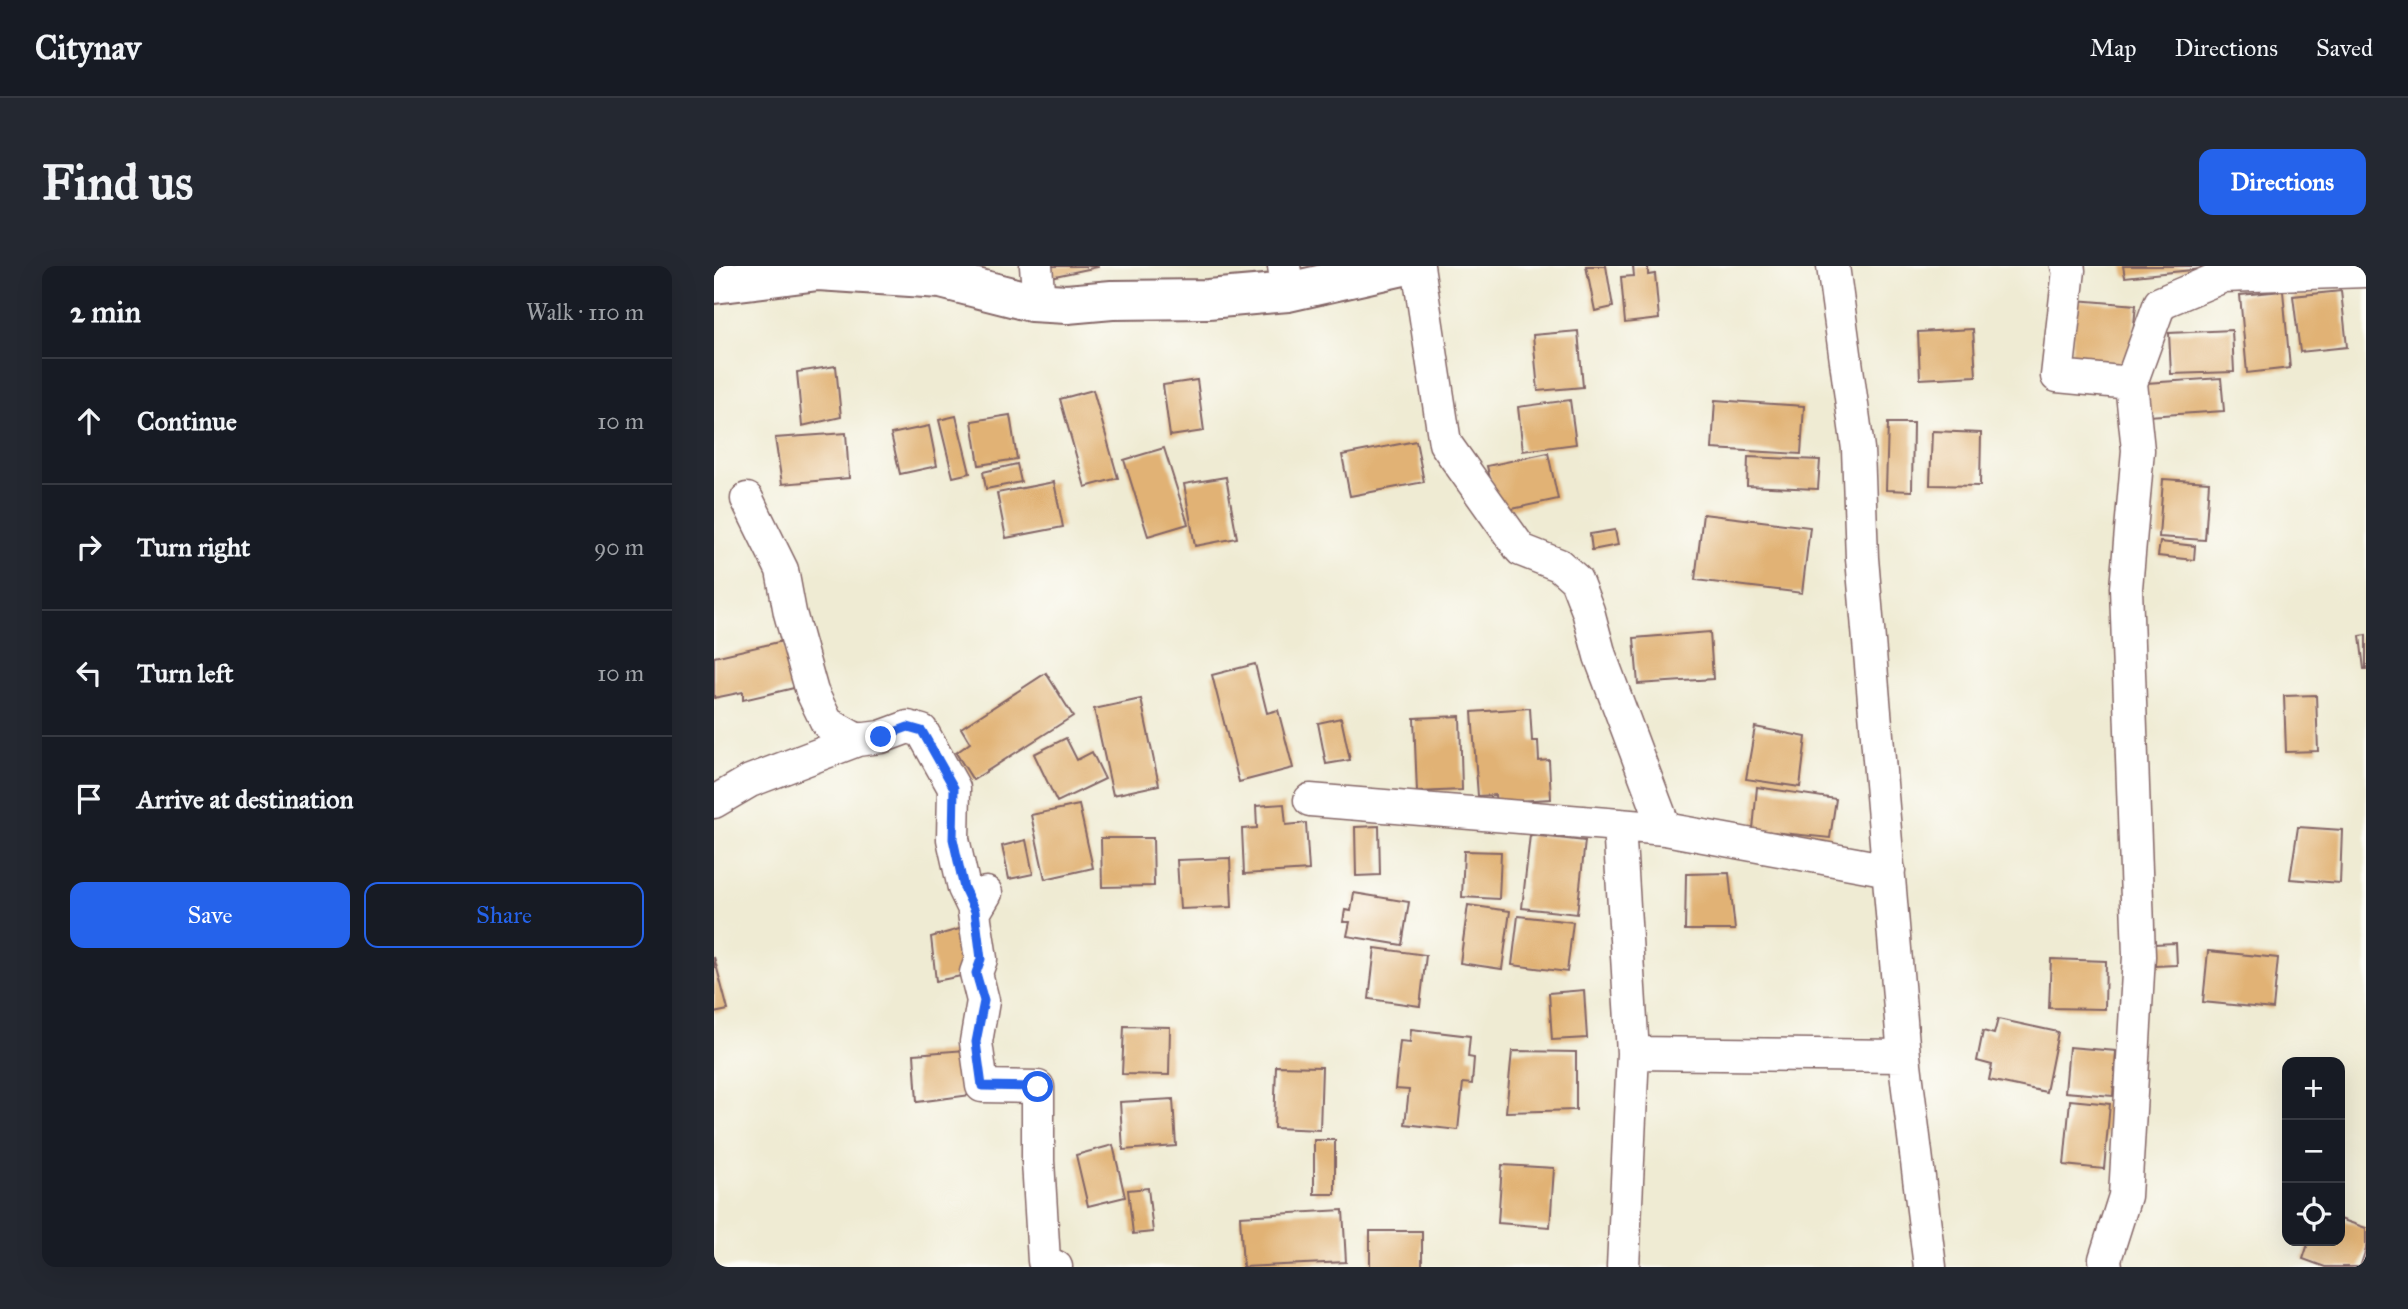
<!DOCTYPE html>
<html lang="en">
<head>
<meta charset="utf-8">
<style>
	body { margin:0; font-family:"IM FELL Great Primer",serif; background:#242831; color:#f1f3f6 }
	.controls { position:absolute; right:21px; bottom:21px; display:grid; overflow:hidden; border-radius:14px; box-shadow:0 7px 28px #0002 }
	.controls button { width:63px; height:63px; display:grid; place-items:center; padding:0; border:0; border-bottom:2px solid #363941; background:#171b24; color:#f1f3f6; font:35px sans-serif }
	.stop { position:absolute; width:21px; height:21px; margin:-16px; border:5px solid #2563eb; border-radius:50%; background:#fff }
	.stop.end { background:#2563eb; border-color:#fff; box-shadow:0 2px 7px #0008 }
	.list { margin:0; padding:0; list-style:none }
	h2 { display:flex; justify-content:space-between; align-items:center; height:91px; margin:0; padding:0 28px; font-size:30px }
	h2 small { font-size:23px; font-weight:400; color:#9ea1a6 }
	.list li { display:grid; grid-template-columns:46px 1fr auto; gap:21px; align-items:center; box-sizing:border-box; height:126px; padding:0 28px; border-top:2px solid #363941 }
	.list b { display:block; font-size:26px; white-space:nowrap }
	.list em { font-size:23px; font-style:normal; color:#9ea1a6 }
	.actions { display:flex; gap:14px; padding:21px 28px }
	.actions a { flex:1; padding:16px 0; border:2px solid #2563eb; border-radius:14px; text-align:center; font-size:24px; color:#2563eb }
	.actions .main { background:#2563eb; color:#fff }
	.icon { flex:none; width:38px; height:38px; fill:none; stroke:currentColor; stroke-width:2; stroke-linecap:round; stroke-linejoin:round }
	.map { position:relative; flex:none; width:1652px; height:1001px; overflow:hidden; border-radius:14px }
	header { display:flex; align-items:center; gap:42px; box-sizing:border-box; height:98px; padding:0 35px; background:#171b24; border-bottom:2px solid #363941 }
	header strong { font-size:33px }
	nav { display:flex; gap:38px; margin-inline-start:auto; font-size:24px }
	.intro { display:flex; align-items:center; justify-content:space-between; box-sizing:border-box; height:168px; padding:0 42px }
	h1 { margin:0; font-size:49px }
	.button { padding:18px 32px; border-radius:14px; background:#2563eb; color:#fff; font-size:24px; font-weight:700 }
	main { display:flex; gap:42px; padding:0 42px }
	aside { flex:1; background:#171b24; border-radius:14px; box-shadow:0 7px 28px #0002 }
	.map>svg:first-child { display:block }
	.building { fill:#e1b274 }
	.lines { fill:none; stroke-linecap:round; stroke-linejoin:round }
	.minor-casing { stroke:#846666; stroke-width:35 }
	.tertiary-casing { stroke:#846666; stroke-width:42 }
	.minor { stroke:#fff; stroke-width:32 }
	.tertiary { stroke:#fff; stroke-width:38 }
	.route { stroke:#2563eb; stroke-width:9 }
</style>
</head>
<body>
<header>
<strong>Citynav</strong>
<nav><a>Map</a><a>Directions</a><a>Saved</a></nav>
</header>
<div class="intro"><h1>Find us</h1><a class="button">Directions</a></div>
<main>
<aside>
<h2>2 min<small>Walk · 110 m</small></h2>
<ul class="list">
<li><svg class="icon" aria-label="ahead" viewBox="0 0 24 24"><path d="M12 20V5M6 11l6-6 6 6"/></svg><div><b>Continue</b></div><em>10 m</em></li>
<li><svg class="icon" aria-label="right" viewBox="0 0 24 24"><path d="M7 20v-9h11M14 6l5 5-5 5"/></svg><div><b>Turn right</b></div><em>90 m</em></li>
<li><svg class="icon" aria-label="left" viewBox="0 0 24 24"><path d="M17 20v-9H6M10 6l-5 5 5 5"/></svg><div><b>Turn left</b></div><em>10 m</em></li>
<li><svg class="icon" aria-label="arrive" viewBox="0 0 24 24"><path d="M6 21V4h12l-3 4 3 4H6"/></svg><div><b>Arrive at destination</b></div></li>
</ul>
<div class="actions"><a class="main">Save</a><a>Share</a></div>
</aside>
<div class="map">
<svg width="1652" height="1001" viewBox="0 0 1652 1001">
	<rect width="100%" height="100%" fill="#fdfcf7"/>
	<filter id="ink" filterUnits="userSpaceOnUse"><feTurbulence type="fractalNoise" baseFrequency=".0143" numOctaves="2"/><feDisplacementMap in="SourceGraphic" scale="14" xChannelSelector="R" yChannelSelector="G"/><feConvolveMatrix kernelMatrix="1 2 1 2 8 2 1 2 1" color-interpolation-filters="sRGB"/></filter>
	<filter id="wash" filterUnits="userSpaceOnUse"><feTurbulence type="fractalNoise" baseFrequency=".00686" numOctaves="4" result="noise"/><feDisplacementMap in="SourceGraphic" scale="28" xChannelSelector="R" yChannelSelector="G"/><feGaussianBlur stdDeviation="1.57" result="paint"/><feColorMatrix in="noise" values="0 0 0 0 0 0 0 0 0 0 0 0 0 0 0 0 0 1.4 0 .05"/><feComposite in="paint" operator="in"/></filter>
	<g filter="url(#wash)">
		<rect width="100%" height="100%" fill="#efebd3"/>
		<g id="blocks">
			<path class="building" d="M334 0H384V1L336 11Z
				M872 0H892L899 41 881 45Z
				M919 0H934V9L941 8 945 53 911 57 907 11 920 10Z
				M1409 0H1487V3L1411 11Z
				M1569 25 1576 102 1533 107 1526 29Z
				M1627 25 1633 81 1586 86 1579 30Z
				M1362 34 1422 39 1415 107 1356 102Z
				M1259 63 1262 110 1206 113 1204 66Z
				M1518 64 1520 106 1457 108 1455 67Z
				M864 65 869 121 824 125 819 69Z
				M122 100 127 151 88 160 83 106Z
				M1507 112 1510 145 1434 150 1432 117Z
				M483 114 490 165 456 170 449 119Z
				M379 124 404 212 371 221 346 133Z
				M856 134 862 178 809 185 804 141Z
				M1001 134 1090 140 1087 188 998 183Z
				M296 149 303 193 265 199 258 155Z
				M242 150 256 207 239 211 225 154Z
				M1174 157H1199L1198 225 1172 224Z
				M215 160 223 200 186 208 177 168Z
				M1218 165 1267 167 1266 220 1216 219Z
				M132 167 135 212 68 218 61 172Z
				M702 175 710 216 636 230 628 189Z
				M450 182 474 258 434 270 410 194Z
				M834 187 844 233 784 246 773 200Z
				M1034 191 1106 194 1104 223 1033 220Z
				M303 198 307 216 272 223 269 206Z
				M512 211 523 272 481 280 470 218Z
				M1449 213 1495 216 1491 274 1445 271Z
				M340 216 349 261 292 272 283 227Z
				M989 248 1096 261 1088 327 981 314Z
				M901 264 904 279 878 284 876 268Z
				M1446 276 1481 280 1480 294 1444 290Z
				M996 366 999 413 924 418 920 372Z
				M1652 369V403H1650L1646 370Z
				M69 375 80 422 29 434V426L0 432V391Z
				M541 398 553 447 564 444 579 502 525 516 498 409Z
				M332 407 359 450 259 514 242 487 256 477 247 462Z
				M1602 429 1604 485 1572 486 1570 430Z
				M427 433 445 519 399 529 380 443Z
				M816 442 818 475H824L825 495 835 494 837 533 782 536 781 529 764 530 758 446Z
				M746 450 748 524 703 526 700 452Z
				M627 452 636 494 612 498 604 457Z
				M1041 461 1092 471 1086 521 1032 513Z
				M352 472 363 494 378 486 391 513 343 536 320 488Z
				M1043 521 1122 533 1116 572 1039 564Z
				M570 538 572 559 592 557 595 604 530 608 528 563 543 562 542 540Z
				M365 539 379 602 331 613 317 549Z
				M665 560 666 609 642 610 641 561Z
				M1584 561 1628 564 1626 617 1576 613Z
				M816 569 871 575 863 648 808 642Z
				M387 572H439L440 620 388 621Z
				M312 574 319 608 295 613 288 580Z
				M750 585 787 586 785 633 748 631Z
				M516 592 518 641 466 643 463 594Z
				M1015 607 1021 664H971L972 608Z
				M640 627 695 636 688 679 633 670 636 656H629L631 644 637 645Z
				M754 639 796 645 788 703 746 697Z
				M804 650 859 656 853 706 798 699Z
				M249 662 262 707 222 715 217 671Z
				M1462 677 1463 699 1440 700 1439 678Z
				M661 682 712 689 706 740 655 733Z
				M1494 685 1564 692 1559 743 1489 736Z
				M0 691 14 744 0 747Z
				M1337 693 1392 695 1391 743 1335 742Z
				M870 724 873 772 838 774 835 727Z
				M1284 753 1344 766 1332 826 1275 814 1278 799 1263 795 1269 765 1280 768Z
				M410 760 456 761 455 809 408 808Z
				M697 763 756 770 754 791 760 792 758 818 749 817 744 864 691 858 695 824 681 823 686 775 696 776Z
				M1355 781 1402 785 1399 830 1351 826Z
				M252 784 257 829 203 836 200 788Z
				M798 785 862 786V844L792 846Z
				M562 800 608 801 606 864 560 862Z
				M459 833 462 880 409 884 406 836Z
				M1356 834 1396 838 1390 903 1350 899Z
				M600 874H621V928H600Z
				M399 879 411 931 374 940 362 889Z
				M788 899 840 902 836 961 784 957Z
				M434 922 439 966 419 968 414 924Z
				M629 944 632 996 529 1001 526 950Z
				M1626 953 1652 962V983L1646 1001H1611L1589 993 1595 975H1626Z
				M656 965H708V1001H656Z"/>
		</g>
	</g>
	<g filter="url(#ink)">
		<use href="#blocks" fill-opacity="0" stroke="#846666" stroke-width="2"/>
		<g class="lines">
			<g class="minor-casing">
				<path id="minor" d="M322 0 325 36
					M570 0 574 26
					M704 0 731 177 807 284 845 299 862 314 874 345 886 390 951 563
					M1119 0 1144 183 1148 292 1190 790 1216 1001
					M1353 0 1355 4 1343 110 1417 117 1424 184 1412 322 1425 690 1411 930 1391 993 1392 1001
					M1510 10 1652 5
					M1417 117 1446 37 1510 10 1508 0
					M33 233 68 304 76 347 98 426 113 457 143 474 167 471 194 461 208 465 240 522 239 573 250 622 261 645
					M596 534 905 559
					M0 536 36 515 146 473
					M272 627 260 647 267 693 262 707 269 735 262 776 268 820 324 821V895L330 995 342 1001
					M919 787 1190 790
					M909 1001 919 787 905 559 951 563 1175 604"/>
			</g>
			<g class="tertiary-casing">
				<path id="tertiary" d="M0 18 104 5 227 13 317 36 353 38 398 34 494 33 574 26 689 0"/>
			</g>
			<use href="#minor" class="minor"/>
			<use href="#tertiary" class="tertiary"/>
		</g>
	</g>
	<g class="lines" filter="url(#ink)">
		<path class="route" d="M167 471 194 461 208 465 240 522 239 573 250 622 261 645 267 693 262 707 270 735 262 776 268 820 324 821"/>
	</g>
</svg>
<div class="controls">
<button>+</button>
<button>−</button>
<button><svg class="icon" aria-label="locate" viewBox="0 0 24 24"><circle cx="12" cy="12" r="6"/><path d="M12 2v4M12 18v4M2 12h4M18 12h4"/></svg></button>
</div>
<div class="stop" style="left:324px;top:821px"></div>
<div class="stop end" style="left:167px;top:471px"></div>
</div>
</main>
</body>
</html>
